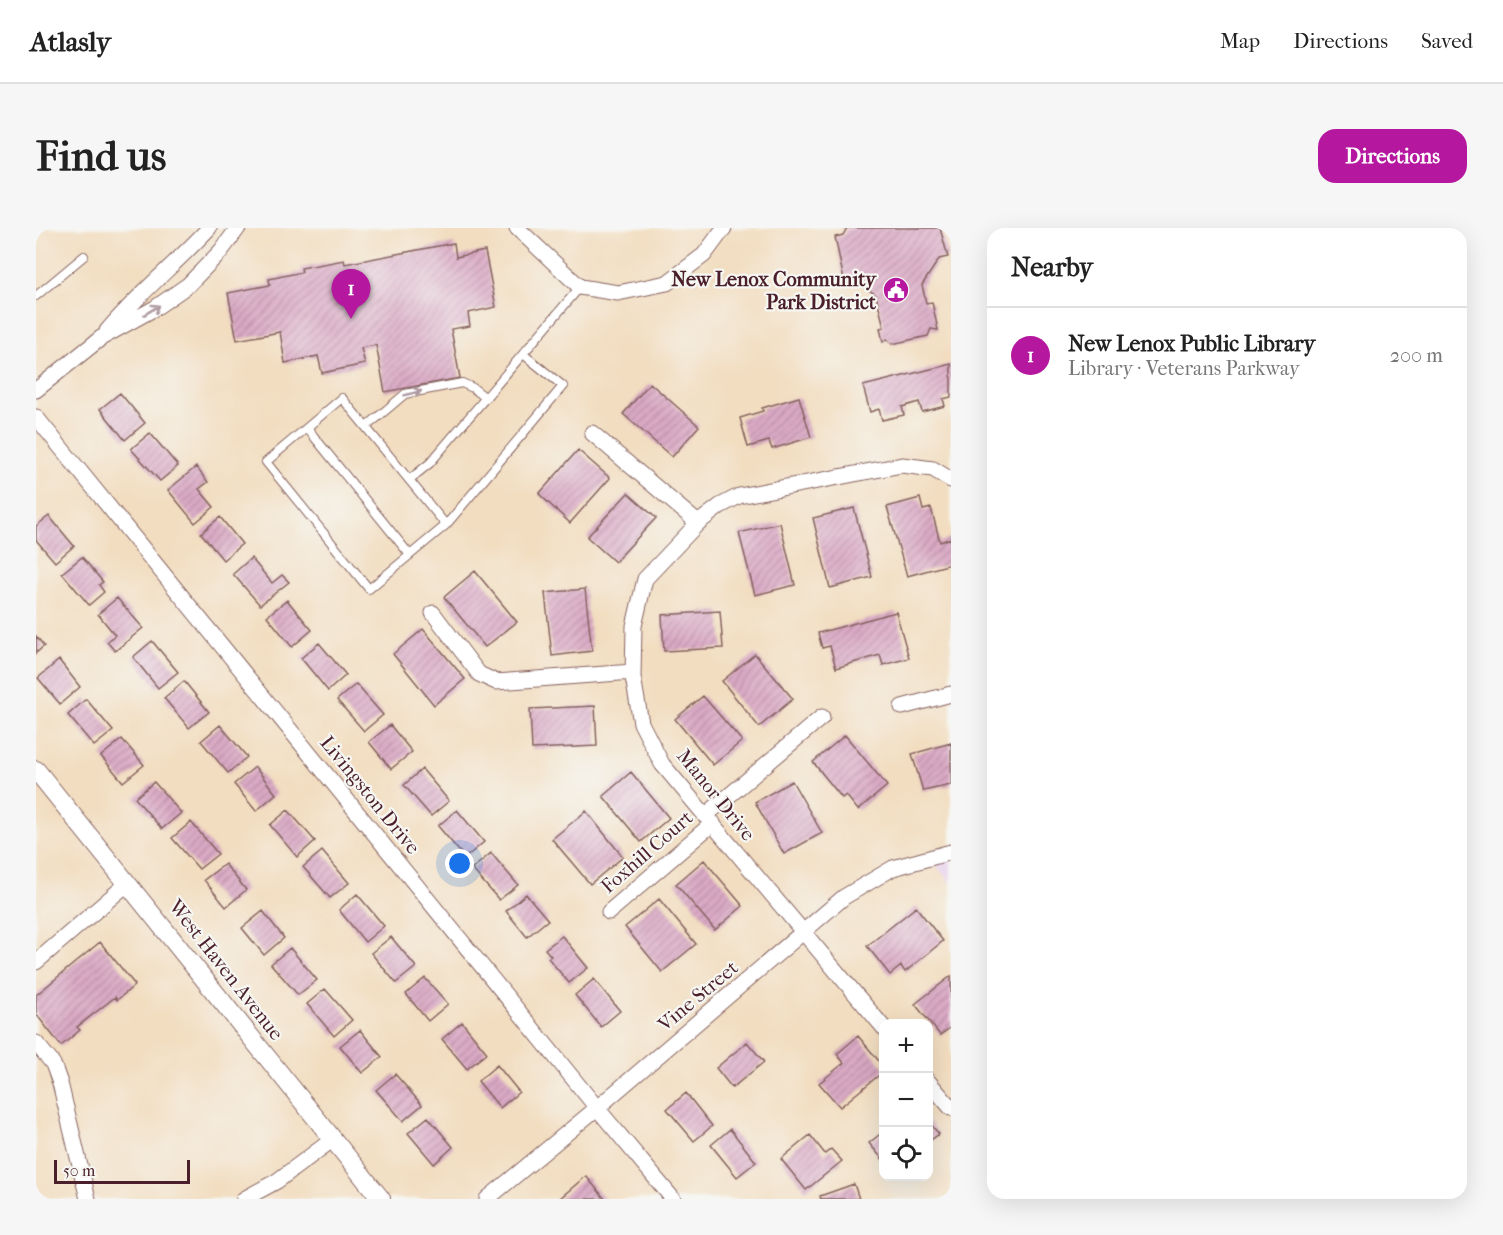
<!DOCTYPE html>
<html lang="en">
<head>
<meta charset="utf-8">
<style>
	body { margin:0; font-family:"IM FELL French Canon",serif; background:#f6f6f6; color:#222 }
	.controls { position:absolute; right:18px; bottom:18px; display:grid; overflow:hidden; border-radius:12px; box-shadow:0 6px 24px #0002 }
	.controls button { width:54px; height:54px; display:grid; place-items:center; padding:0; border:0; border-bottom:2px solid #e0e0e0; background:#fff; color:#222; font:30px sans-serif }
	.scale { position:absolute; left:18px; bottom:15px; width:136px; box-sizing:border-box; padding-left:6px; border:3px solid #4a1f2b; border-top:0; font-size:16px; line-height:21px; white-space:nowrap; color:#4a1f2b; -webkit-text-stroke:4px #f6f6f2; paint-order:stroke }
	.you { position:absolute; left:424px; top:636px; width:21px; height:21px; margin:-15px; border:4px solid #fff; border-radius:50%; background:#1a73e8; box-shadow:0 0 0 9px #1a73e833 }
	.badge { display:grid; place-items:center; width:39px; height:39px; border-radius:50%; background:#b5179e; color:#fff; font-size:20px; font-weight:700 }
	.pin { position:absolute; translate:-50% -50px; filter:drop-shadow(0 2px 3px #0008) }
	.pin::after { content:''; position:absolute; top:32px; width:21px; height:18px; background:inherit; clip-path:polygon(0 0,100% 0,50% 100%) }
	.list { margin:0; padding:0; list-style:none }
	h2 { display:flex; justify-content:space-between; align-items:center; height:78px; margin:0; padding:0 24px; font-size:26px }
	h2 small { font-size:20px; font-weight:400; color:#767676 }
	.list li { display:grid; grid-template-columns:39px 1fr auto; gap:18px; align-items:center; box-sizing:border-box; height:96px; padding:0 24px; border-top:2px solid #e0e0e0 }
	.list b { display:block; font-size:22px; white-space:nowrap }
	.list p { margin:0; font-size:20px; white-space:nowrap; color:#767676 }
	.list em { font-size:20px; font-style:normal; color:#767676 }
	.icon { flex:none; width:33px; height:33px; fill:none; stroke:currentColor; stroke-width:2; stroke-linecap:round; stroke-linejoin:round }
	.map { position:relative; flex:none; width:915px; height:971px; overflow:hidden; border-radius:18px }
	header { display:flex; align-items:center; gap:36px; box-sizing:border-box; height:84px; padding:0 30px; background:#fff; border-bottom:2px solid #e0e0e0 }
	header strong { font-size:28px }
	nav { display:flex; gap:33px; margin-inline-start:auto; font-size:21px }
	.intro { display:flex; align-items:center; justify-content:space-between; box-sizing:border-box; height:144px; padding:0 36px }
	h1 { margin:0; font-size:42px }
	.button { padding:15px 27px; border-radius:18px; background:#b5179e; color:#fff; font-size:21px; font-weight:700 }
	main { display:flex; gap:36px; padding:0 36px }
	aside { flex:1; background:#fff; border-radius:18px; box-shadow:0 6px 24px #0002 }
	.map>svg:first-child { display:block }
	.built { fill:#e9d1ed }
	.building { fill:url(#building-hatch) }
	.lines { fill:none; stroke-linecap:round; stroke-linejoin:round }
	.service-casing { stroke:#85625f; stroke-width:10 }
	.minor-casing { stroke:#85625f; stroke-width:17 }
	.tertiary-casing { stroke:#85625f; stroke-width:20 }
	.service { stroke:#fff; stroke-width:8 }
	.minor { stroke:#fff; stroke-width:15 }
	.tertiary { stroke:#fff; stroke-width:18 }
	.oneway { stroke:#ae9aa0 }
	.labels { text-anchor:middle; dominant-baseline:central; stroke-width:4.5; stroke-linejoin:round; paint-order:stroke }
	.poi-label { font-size:20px; font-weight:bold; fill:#4a1f2b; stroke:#f6f6f2; text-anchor:end }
	.street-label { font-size:20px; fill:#4a1f2b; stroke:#f6f6f2 }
</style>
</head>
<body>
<header>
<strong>Atlasly</strong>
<nav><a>Map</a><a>Directions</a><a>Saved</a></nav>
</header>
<div class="intro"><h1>Find us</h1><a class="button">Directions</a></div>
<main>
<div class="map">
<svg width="915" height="971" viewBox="0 0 915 971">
	<defs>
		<pattern id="building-hatch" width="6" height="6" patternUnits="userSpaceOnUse" patternTransform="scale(1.5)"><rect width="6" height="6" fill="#dbaac6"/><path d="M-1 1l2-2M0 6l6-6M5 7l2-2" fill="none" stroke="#b48aa1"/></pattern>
	</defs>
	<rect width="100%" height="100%" fill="#f6f6f2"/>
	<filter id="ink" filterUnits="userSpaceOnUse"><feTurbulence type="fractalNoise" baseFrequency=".0167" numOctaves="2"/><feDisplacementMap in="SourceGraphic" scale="12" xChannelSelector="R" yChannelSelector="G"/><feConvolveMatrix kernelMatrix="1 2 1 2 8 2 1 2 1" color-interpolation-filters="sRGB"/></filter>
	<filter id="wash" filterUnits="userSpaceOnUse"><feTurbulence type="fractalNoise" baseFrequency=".008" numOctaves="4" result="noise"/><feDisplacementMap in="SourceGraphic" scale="24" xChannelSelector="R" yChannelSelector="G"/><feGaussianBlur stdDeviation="1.35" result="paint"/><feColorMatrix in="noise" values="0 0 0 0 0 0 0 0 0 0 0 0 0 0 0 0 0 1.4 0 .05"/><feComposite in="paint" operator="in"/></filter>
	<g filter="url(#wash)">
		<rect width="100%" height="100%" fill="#f2ddc0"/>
		<path class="built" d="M915 629V656L897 633Z"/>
		<g id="blocks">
			<path class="building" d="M811 0H904L912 29 903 31 886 57 890 75 896 74 902 102 895 101 892 108 856 116 851 111 847 114 844 100 848 99 840 67 816 50 808 52 799 9 807 7Z
				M418 15 420 29 449 23 460 79 432 85 434 98 415 101 424 150 349 164 340 117 325 120 329 136 286 145 282 128 249 135 244 104 201 112 192 65 234 57 233 51 266 44 265 40 308 32 309 36Z
				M915 136V169L907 171 909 178 886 184 883 174 866 179 868 187 846 192 843 181 834 184 827 158Z
				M614 155 663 198 636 229 587 186Z
				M84 165 109 195 89 212 64 181Z
				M763 169 775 209 736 221 733 213 712 219 704 190 727 183 726 180Z
				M114 205 142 238 124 253 95 221Z
				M542 222 574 250 534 295 503 266Z
				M160 239 172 254 163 261 178 279 159 295 132 262Z
				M592 265 620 290 579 334 551 309Z
				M884 270 887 282 895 280 904 314 915 310V336L871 348 851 279Z
				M818 280 836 349 794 360 777 290Z
				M13 288 38 318 19 334 0 312V298Z
				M184 289 206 316 187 332 165 305Z
				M744 295 759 357 719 367 703 305Z
				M46 329 67 354 63 357 68 364 53 377 26 345Z
				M215 330 236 355 246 347 253 354 224 377 197 346Z
				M439 343 481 394 449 419 408 369Z
				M549 361 556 423 516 428 509 365Z
				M81 370 107 400 79 423 71 414 79 407 62 386Z
				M251 372 276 402 256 419 231 388Z
				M684 383 687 420 628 423 626 387Z
				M860 384 873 430 847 437 844 427 800 440 794 418 786 420 782 405Z
				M387 401 429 451 398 477 357 426Z
				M0 408 8 418 0 425Z
				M116 413 142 444 122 460 97 429Z
				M283 415 310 447 292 463 265 430Z
				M719 426 757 471 723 499 686 453Z
				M23 432 44 459 24 476 2 450Z
				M148 453 173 484 153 500 128 470Z
				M320 456 347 487 328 503 301 472Z
				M667 468 706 513 677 537 639 491Z
				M50 471 77 503 58 518 32 487Z
				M559 478 561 518 496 521 494 481Z
				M184 497 211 529 192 545 165 513Z
				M354 497 376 524 355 541 333 514Z
				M809 507 851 558 822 582 810 567 806 570 777 534Z
				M86 511 108 537 87 554 65 528Z
				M915 515V557L887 563 876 526Z
				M219 539 240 566 220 583 198 556Z
				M386 541 413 573 395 588 368 557Z
				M595 544 633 590 605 614 567 568Z
				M756 553 786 605 748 626 719 574Z
				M118 554 145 585 126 601 99 570Z
				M252 582 279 613 261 629 234 597Z
				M421 582 448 614 429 630 402 598Z
				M550 583 587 629 554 656 516 611Z
				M155 594 182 626 163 641 136 610Z
				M286 623 313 655 294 670 267 639Z
				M455 625 482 657 463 672 436 641Z
				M668 632 707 678 679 702 640 656Z
				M189 636 210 662 190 679 168 652Z
				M321 666 348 698 329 714 303 682Z
				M490 666 512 692 491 709 470 683Z
				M623 671 660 716 626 744 589 699Z
				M880 679 907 713 869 744 865 738 854 747 831 718Z
				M227 683 248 710 228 727 206 700Z
				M526 708 552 740 533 755 512 730 515 728 509 721Z
				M355 709 380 739 360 755 335 725Z
				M64 714 99 757 81 772 79 769 41 799 44 802 25 818 0 786V767Z
				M254 720 281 752 262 767 235 736Z
				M915 748V799L904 807 879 776Z
				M389 750 412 776 392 793 370 766Z
				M558 751 584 783 565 799 539 767Z
				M289 761 316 792 298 808 271 776Z
				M426 794 451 825 431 841 406 811Z
				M324 802 346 829 326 845 304 818Z
				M822 808 848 839V843L804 879 783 855 808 835 801 826Z
				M711 814 728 834 696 860 680 840Z
				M461 837 483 864 464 880 442 853Z
				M359 846 386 877 367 893 340 862Z
				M650 865 676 898 658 913 631 881Z
				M392 889 417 919 398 936 372 905Z
				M892 893 903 906 892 914Z
				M694 901 720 934 701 949 675 917Z
				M848 903V933L833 915Z
				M774 907 789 926 795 921 806 933 770 962 745 931Z
				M550 948 569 971H523Z
				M818 956 823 971H785L784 968Z"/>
		</g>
	</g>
	<g filter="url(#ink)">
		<use href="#blocks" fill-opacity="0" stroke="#85625f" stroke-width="1.5"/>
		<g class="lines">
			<g class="service-casing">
				<path id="service" d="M0 68 48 28
					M306 170 410 297 333 361 230 234Z
					M330 199 369 166 426 155 437 160 450 170
					M271 200 374 327
					M373 252 394 235 544 59
					M410 297 527 158 487 126"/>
			</g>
			<g class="minor-casing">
				<path id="minor" d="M481 0 544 59 582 65 631 55 668 27 688 0
					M71 103C102 66 140 36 173 0
					M0 162 65 110 119 80 152 57 185 23 202 0
					M0 189 561 880 637 971
					M556 205 662 295
					M397 385 443 446 460 454 597 444
					M866 479 915 466
					M669 588 786 489
					M573 684 677 595
					M0 734 92 655
					M848 800 626 536 605 495 597 449 598 398 609 351 662 295 684 278 703 268 866 237 897 241 915 252
					M0 815 17 836 24 855 52 971
					M892 853 915 880
					M208 971 241 953 296 912
					M451 971 561 880 808 669 857 640 915 624"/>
			</g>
			<g class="tertiary-casing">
				<path id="tertiary" d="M0 542 345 971"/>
			</g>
			<use href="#service" class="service"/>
			<use href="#minor" class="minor"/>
			<use href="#tertiary" class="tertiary"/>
		</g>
		<defs><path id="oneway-shaft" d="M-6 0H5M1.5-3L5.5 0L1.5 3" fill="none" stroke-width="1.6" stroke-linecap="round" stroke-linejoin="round" transform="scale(1.5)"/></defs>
		<g class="oneway">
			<use href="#oneway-shaft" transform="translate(116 82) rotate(-31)"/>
			<use href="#oneway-shaft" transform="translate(377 165) rotate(-15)"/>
		</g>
	</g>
	<defs>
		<g id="civic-disc" transform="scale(1.35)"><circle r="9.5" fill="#b5179e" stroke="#f6f6f2"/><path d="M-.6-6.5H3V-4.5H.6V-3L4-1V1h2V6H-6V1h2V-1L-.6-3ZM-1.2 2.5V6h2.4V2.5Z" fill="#fff"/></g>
	</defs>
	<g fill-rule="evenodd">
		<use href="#civic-disc" x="860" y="62"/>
	</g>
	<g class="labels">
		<g class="poi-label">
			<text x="840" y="51">New Lenox Community<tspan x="840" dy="23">Park District</tspan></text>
		</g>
		<g class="street-label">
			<text transform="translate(334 567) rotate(51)">Livingston Drive</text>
			<text transform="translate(680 567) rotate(51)">Manor Drive</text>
			<text transform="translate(611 624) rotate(-41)">Foxhill Court</text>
			<text transform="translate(190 742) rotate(52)">West Haven Avenue</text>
			<text transform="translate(662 768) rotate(-40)">Vine Street</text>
		</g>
	</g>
</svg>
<div class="controls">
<button>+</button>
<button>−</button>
<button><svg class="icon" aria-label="locate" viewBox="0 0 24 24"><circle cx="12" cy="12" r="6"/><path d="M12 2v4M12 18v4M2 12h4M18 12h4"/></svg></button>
</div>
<div class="scale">50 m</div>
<div class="you"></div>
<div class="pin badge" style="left:315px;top:91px">1</div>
</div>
<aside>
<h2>Nearby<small></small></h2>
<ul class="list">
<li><span class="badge">1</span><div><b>New Lenox Public Library</b><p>Library · Veterans Parkway</p></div><em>200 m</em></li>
</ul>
</aside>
</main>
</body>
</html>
